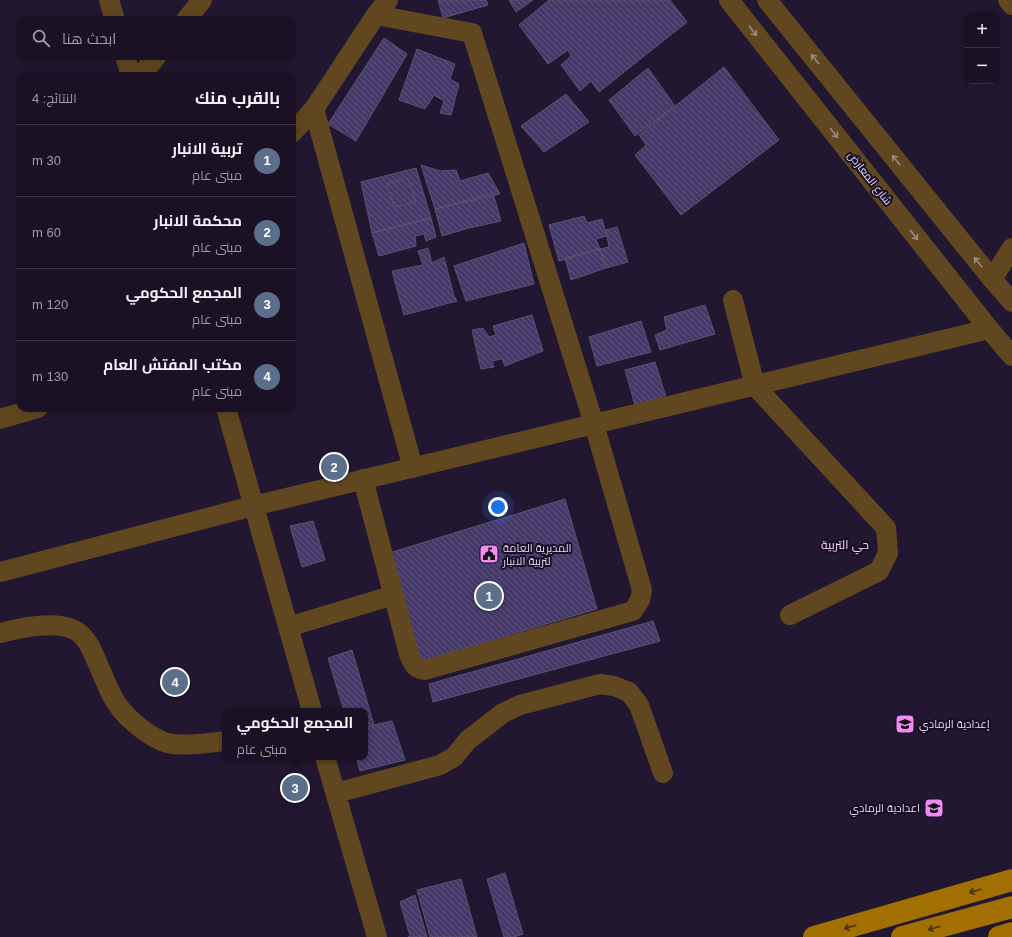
<!DOCTYPE html>
<html lang="ar">
<head>
<meta charset="utf-8">
<style>
	body { margin:0; font-family:Arial,Cairo,sans-serif; background:#271f31; color:#f1f3f6; direction:rtl }
	.controls { position:absolute; right:12px; top:12px; display:grid; overflow:hidden; border-radius:8px; box-shadow:0 2px 10px #0003 }
	.controls button { width:36px; height:36px; display:grid; place-items:center; padding:0; border:0; border-bottom:1px solid #383141; background:#1a1124; color:#f1f3f6; font:20px sans-serif }
	.you { position:absolute; left:498px; top:507px; width:14px; height:14px; margin:-10px; border:3px solid #fff; border-radius:50%; background:#1a73e8; box-shadow:0 0 0 6px #1a73e833 }
	.badge { display:grid; place-items:center; width:26px; height:26px; border-radius:50%; background:#f28af3; color:#fff; font-size:13px; font-weight:700 }
	.pin { position:absolute; translate:-50% -50%; border:2px solid #fff; box-shadow:0 1px 4px #0006 }
	.popup { position:absolute; left:222px; top:708px; width:146px; height:52px; box-sizing:border-box; display:grid; place-content:center; border-radius:8px; background:#1a1124; filter:drop-shadow(0 1px 3px #0005); font-size:13px; white-space:nowrap; color:#9f9da6 }
	.popup b { font-size:15px; color:#f1f3f6 }
	.popup::after { content:''; position:absolute; left:50%; top:100%; margin-left:-8px; border:8px solid transparent; border-top-color:#1a1124 }
	.list { margin:0; padding:0; list-style:none }
	h2 { display:flex; justify-content:space-between; align-items:center; height:52px; margin:0; padding:0 16px; font-size:17px }
	h2 small { font-size:13px; font-weight:400; color:#9f9da6 }
	.list li { display:grid; grid-template-columns:26px 1fr auto; gap:12px; align-items:center; box-sizing:border-box; height:72px; padding:0 16px; border-top:1px solid #383141 }
	.list b { display:block; font-size:15px; white-space:nowrap }
	.list p { margin:0; font-size:13px; white-space:nowrap; color:#9f9da6 }
	.list em { font-size:13px; font-style:normal; color:#9f9da6 }
	.icon { flex:none; width:22px; height:22px; fill:none; stroke:currentColor; stroke-width:2; stroke-linecap:round; stroke-linejoin:round }
	.map { position:relative; flex:none; width:1012px; height:937px; overflow:hidden; direction:ltr }
	.search { position:absolute; background:#1a1124; box-shadow:0 2px 10px #0003; left:16px; top:16px; width:280px; height:44px; display:flex; align-items:center; gap:10px; box-sizing:border-box; padding:0 14px; border-radius:12px; color:#9f9da6; font-size:15px }
	.panel { position:absolute; background:#1a1124; box-shadow:0 2px 10px #0003; left:16px; top:72px; width:280px; height:340px; border-radius:12px; direction:rtl }
	.map>svg:first-child { display:block }
	.building { fill:url(#building-back-hatch); stroke:#58526f }
	.lines { fill:none; stroke-linecap:round; stroke-linejoin:round }
	.minor { stroke:#604720; stroke-width:20 }
	.major { stroke:#a26f01; stroke-width:22 }
	.oneway { stroke:#9b8b7e }
	.oneway2 { stroke:#483019 }
	.labels { text-anchor:middle; dominant-baseline:central; stroke-width:4; stroke-linejoin:round; paint-order:stroke }
	.street-label { font-size:11px; fill:#e4def0; stroke:#180e26 }
	.poi-label { font-size:11px; fill:#e4def0; stroke:#180e26; text-anchor:start }
	.neighbourhood-label { font-size:12px; fill:#fad7f9; stroke:#180e26 }
</style>
</head>
<body>
<div class="map">
<svg width="1012" height="937" viewBox="0 0 1012 937">
	<defs>
		<pattern id="building-back-hatch" width="6" height="6" patternUnits="userSpaceOnUse"><rect width="6" height="6" fill="#45396a"/><path d="M-1 5l2 2M0 0l6 6M5-1l2 2" fill="none" stroke="#605580"/></pattern>
	</defs>
	<rect width="100%" height="100%" fill="#221730"/>
	<path class="building" d="M438 0H486L488 5 443 18Z
		M509 0H533L516 12Z
		M549 0H670L687 22 599 92 591 81 580 91 561 65 571 56 568 50 548 64 519 25Z
		M384 38 407 54 356 141 328 124Z
		M417 49 455 64 450 79 459 84 451 115 440 113 444 101 434 95 425 109 399 100Z
		M724 67 779 140 681 215 635 155 646 145 639 135Z
		M648 68 675 106 635 136 609 100Z
		M566 94 589 122 544 152 521 126Z
		M421 165 440 171 456 170 460 181 488 173 500 194 435 209Z
		M416 168 431 218 372 233 361 182Z
		M408 178 416 202 395 207 386 184Z
		M493 193 501 221 469 228 442 236 435 209Z
		M584 216 587 223 602 219 607 236 596 239 600 249 559 261 549 225Z
		M431 218 436 237 426 241 424 234 415 236 416 246 379 256 372 233Z
		M617 227 628 262 606 268 600 249 609 247 606 230Z
		M524 243 534 284 466 301 454 266Z
		M428 248 432 263 444 257 454 296 457 301 404 315 392 271 423 265 418 251Z
		M600 249 606 268 571 280 565 258Z
		M705 305 715 334 660 350 655 335 667 330 664 317Z
		M532 315 543 351 505 366 502 359 492 361 494 367 481 369 472 330 483 328 489 337 496 335 493 326Z
		M641 321 651 352 597 366 589 337Z
		M655 362 666 397 635 405 625 370Z
		M565 499 597 609 421 661 389 553Z
		M313 521 325 560 302 567 290 526Z
		M653 621 660 641 433 702 429 684Z
		M352 650 374 725 365 727V711H344L328 658Z
		M392 721 405 760 360 771 356 757H365V727Z
		M505 873 523 934 514 937H504L487 879Z
		M461 879 477 937H430L417 890Z
		M415 895 427 937H408L410 936 400 902Z"/>
	<g class="lines">
		<path class="minor" d="M109 0 115 20
			M729 0 989 329 1012 356
			M767 0 992 279 1012 302
			M1008 0 1012 5
			M186 20 202 0
			M125 56 131 76
			M140 76 157 56
			M314 109 413 468
			M292 133 314 109 376 15 388 0
			M992 279 1012 248
			M733 300 755 386 886 528 888 553 879 571 790 615
			M226 408 312 711
			M0 419 38 408
			M363 479 409 654C413 664 414 668 425 670L633 611 640 600 642 590 594 424 472 33 376 15
			M0 572 253 506 989 329
			M288 627 394 595
			M0 633C19 628 60 619 78 632 90 641 95 658 101 671 106 682 110 694 117 704 127 719 154 742 173 744 189 746 209 743 225 741
			M325 757 377 937
			M336 793 440 765 454 757 468 740 503 713 520 705 600 684 614 686 629 692 639 705 663 773"/>
		<path class="major" d="M814 937 1012 880
			M902 937 1012 907
			M999 937 1012 933"/>
	</g>
	<defs><path id="oneway-shaft" d="M-6 0H5M1.5-3L5.5 0L1.5 3" fill="none" stroke-width="1.6" stroke-linecap="round" stroke-linejoin="round"/></defs>
	<g class="oneway">
		<use href="#oneway-shaft" transform="translate(753 31) rotate(52)"/>
		<use href="#oneway-shaft" transform="translate(815 59) rotate(-129)"/>
		<use href="#oneway-shaft" transform="translate(834 133) rotate(52)"/>
		<use href="#oneway-shaft" transform="translate(896 160) rotate(-129)"/>
		<use href="#oneway-shaft" transform="translate(914 235) rotate(52)"/>
		<use href="#oneway-shaft" transform="translate(978 262) rotate(-129)"/>
	</g>
	<g class="oneway2">
		<use href="#oneway-shaft" transform="translate(975 891) rotate(164)"/>
		<use href="#oneway-shaft" transform="translate(850 927) rotate(164)"/>
		<use href="#oneway-shaft" transform="translate(934 928) rotate(165)"/>
	</g>
	<defs>
		<g id="civic-square" transform="scale(1)"><rect x="-9" y="-9" width="18" height="18" rx="4" fill="#f28af3" stroke="#180e26"/><path d="M-.6-6.5H3V-4.5H.6V-3L4-1V1h2V6H-6V1h2V-1L-.6-3ZM-1.2 2.5V6h2.4V2.5Z" fill="#111"/></g>
		<g id="school-square" transform="scale(1)"><rect x="-9" y="-9" width="18" height="18" rx="4" fill="#f28af3" stroke="#180e26"/><path d="M0-5L7-2L0 1L-7-2ZM-4 1L0 2.5L4 1V4Q0 6-4 4Z" fill="#111"/></g>
		<g id="university-square" transform="scale(1)"><rect x="-9" y="-9" width="18" height="18" rx="4" fill="#f28af3" stroke="#180e26"/><path d="M0-5L7-2L0 1L-7-2ZM-4 1L0 2.5L4 1V4Q0 6-4 4Z" fill="#111"/></g>
	</defs>
	<g fill-rule="evenodd">
		<use href="#civic-square" x="489" y="554"/>
		<use href="#school-square" x="905" y="724"/>
		<use href="#university-square" x="934" y="808"/>
	</g>
	<g class="labels">
		<g class="street-label">
			<text transform="translate(870 178) rotate(52)">شارع المعارض</text>
		</g>
		<g class="poi-label">
			<text x="503" y="548">المديرية العامة<tspan x="503" dy="13">لتربية الانبار</tspan></text>
			<text x="919" y="724">إعدادية الرمادي</text>
			<text x="920" y="808" text-anchor="end">اعدادية الرمادي</text>
		</g>
		<g class="neighbourhood-label">
			<text x="845" y="545">حي التربية</text>
		</g>
	</g>
</svg>
<div class="controls">
<button>+</button>
<button>−</button>
</div>
<div class="you"></div>
<div class="pin badge" style="left:489px;top:596px;background:#5c6f8a">1</div>
<div class="pin badge" style="left:334px;top:467px;background:#5c6f8a">2</div>
<div class="pin badge" style="left:295px;top:788px;background:#5c6f8a">3</div>
<div class="popup"><b>المجمع الحكومي</b>مبنى عام</div>
<div class="pin badge" style="left:175px;top:682px;background:#5c6f8a">4</div>
<div class="search"><svg class="icon" aria-label="search" viewBox="0 0 24 24"><circle cx="10" cy="10" r="6"/><path d="M15 15l6 6"/></svg>ابحث هنا</div>
<section class="panel">
<h2>بالقرب منك<small>النتائج: 4</small></h2>
<ul class="list">
<li><span class="badge" style="background:#5c6f8a">1</span><div><b>تربية الانبار</b><p>مبنى عام</p></div><em>30 m</em></li>
<li><span class="badge" style="background:#5c6f8a">2</span><div><b>محكمة الانبار</b><p>مبنى عام</p></div><em>60 m</em></li>
<li><span class="badge" style="background:#5c6f8a">3</span><div><b>المجمع الحكومي</b><p>مبنى عام</p></div><em>120 m</em></li>
<li><span class="badge" style="background:#5c6f8a">4</span><div><b>مكتب المفتش العام</b><p>مبنى عام</p></div><em>130 m</em></li>
</ul>
</section>
</div>
</body>
</html>
